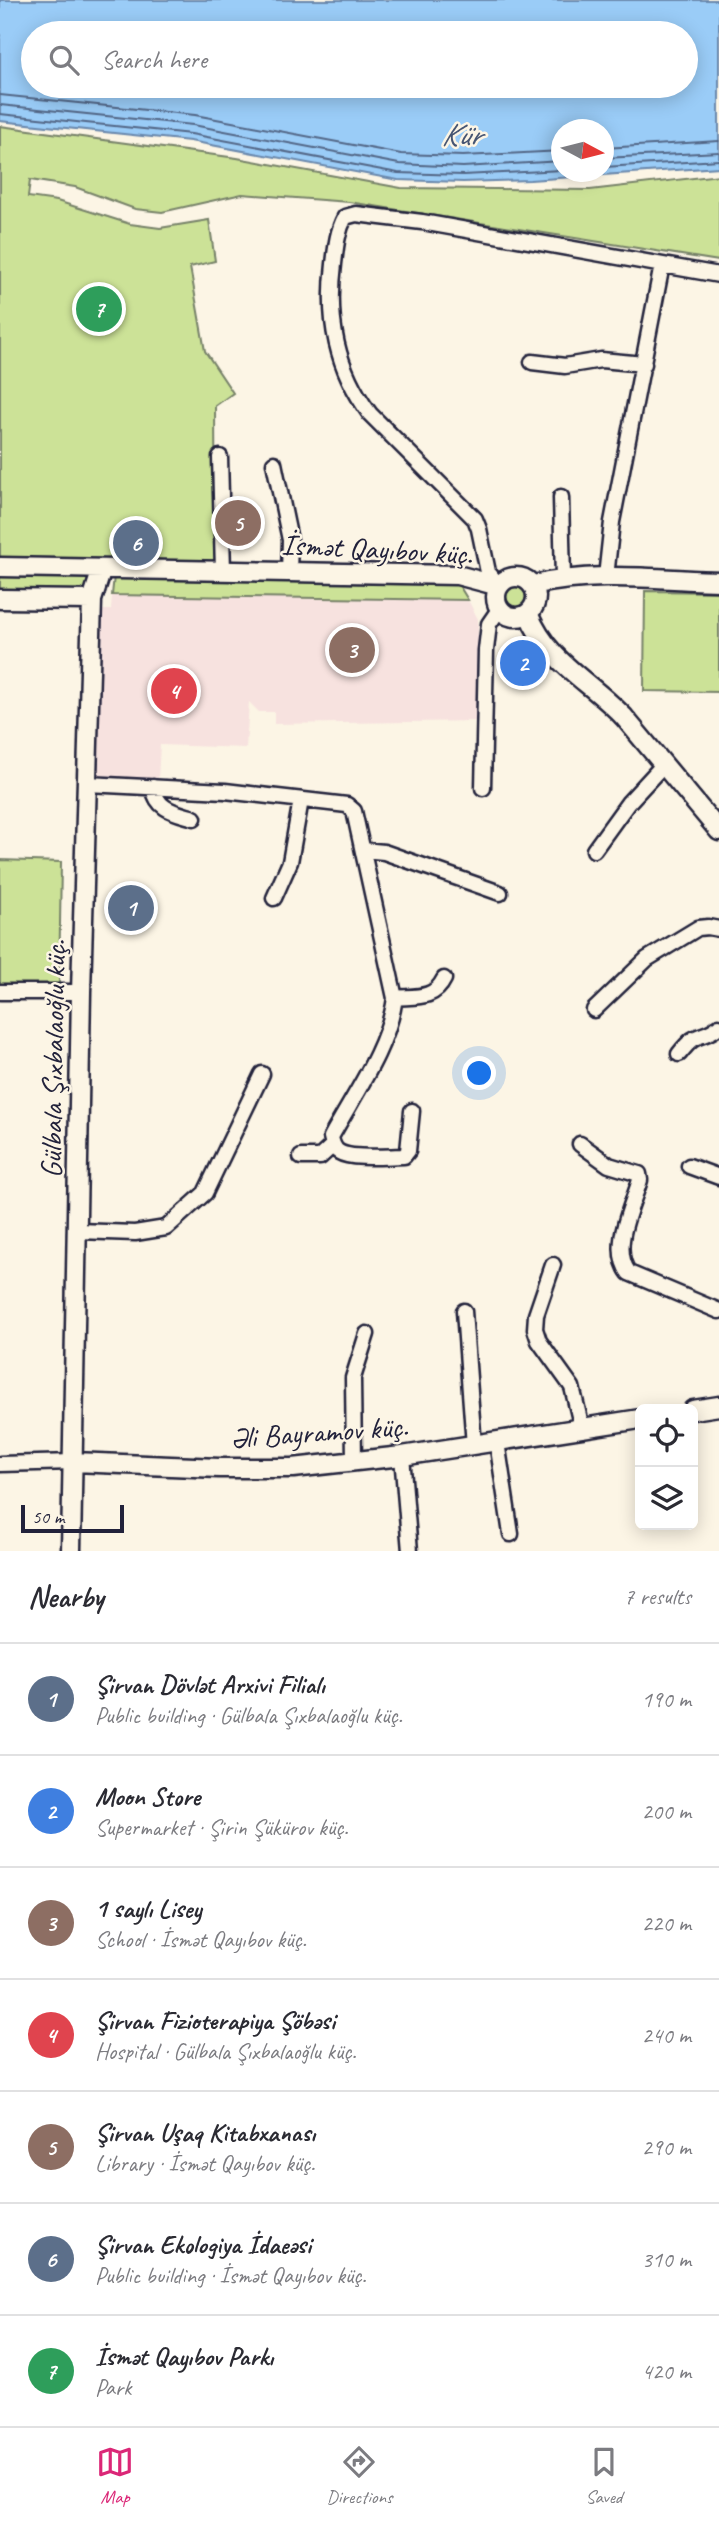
<!DOCTYPE html>
<html lang="en">
<head>
<meta charset="utf-8">
<style>
	body { margin:0; font-family:Caveat,sans-serif; background:#f2f2f3; color:#2b2b33 }
	.controls { position:absolute; right:21px; bottom:21px; display:grid; overflow:hidden; border-radius:10px; box-shadow:0 4px 18px #0003 }
	.controls button { width:63px; height:63px; display:grid; place-items:center; padding:0; border:0; border-bottom:2px solid #e1e1e2; background:#fff; color:#2b2b33; font:35px sans-serif }
	.compass { position:absolute; left:551px; top:119px; width:63px; height:63px; border-radius:50%; background:#fff; box-shadow:0 4px 18px #0003; rotate:97deg }
	.scale { position:absolute; left:21px; bottom:18px; width:103px; box-sizing:border-box; padding-left:7px; border:4px solid #22223b; border-top:0; font-size:19px; line-height:24px; white-space:nowrap; color:#22223b; -webkit-text-stroke:5px #fcf5e5; paint-order:stroke }
	.you { position:absolute; left:480px; top:1074px; width:24px; height:24px; margin:-18px; border:5px solid #fff; border-radius:50%; background:#1a73e8; box-shadow:0 0 0 10px #1a73e833 }
	.badge { display:grid; place-items:center; width:46px; height:46px; border-radius:50%; background:#db2777; color:#fff; font-size:23px; font-weight:700 }
	.pin { position:absolute; translate:-50% -50%; border:4px solid #fff; box-shadow:0 2px 7px #0006 }
	.list { margin:0; padding:0; list-style:none }
	h2 { display:flex; justify-content:space-between; align-items:center; height:91px; margin:0; padding:0 28px; font-size:30px }
	h2 small { font-size:23px; font-weight:400; color:#7c7c81 }
	.list li { display:grid; grid-template-columns:46px 1fr auto; gap:21px; align-items:center; box-sizing:border-box; height:112px; padding:0 28px; border-top:2px solid #e1e1e2 }
	.list b { display:block; font-size:26px; white-space:nowrap }
	.list p { margin:0; font-size:23px; white-space:nowrap; color:#7c7c81 }
	.list em { font-size:23px; font-style:normal; color:#7c7c81 }
	.icon { flex:none; width:38px; height:38px; fill:none; stroke:currentColor; stroke-width:2; stroke-linecap:round; stroke-linejoin:round }
	.map { position:relative; flex:none; width:719px; height:1551px; overflow:hidden }
	.search { position:absolute; background:#fff; box-shadow:0 4px 18px #0003; left:21px; right:21px; top:21px; height:77px; display:flex; align-items:center; gap:18px; box-sizing:border-box; padding:0 24px; border-radius:38px; color:#7c7c81; font-size:26px }
	.sheet { height:875px; background:#fff }
	nav { display:flex; justify-content:space-around; align-items:center; box-sizing:border-box; height:98px; border-top:2px solid #e1e1e2; background:#fff; font-size:19px; color:#7c7c81 }
	nav a { display:grid; justify-items:center; gap:4px }
	nav .on { color:#db2777 }
	.map>svg:first-child { display:block }
	.built { fill:#f7e2df }
	.green { fill:#cce297; stroke:#778269; stroke-width:2 }
	.water { fill:#9accf7; stroke:#6a88ac; stroke-width:2; fill-rule:evenodd }
	.lines { fill:none; stroke-linecap:round; stroke-linejoin:round }
	.shore { stroke:#526686; stroke-width:2 }
	.minor-casing { stroke:#22223b; stroke-width:19 }
	.tertiary-casing { stroke:#22223b; stroke-width:23 }
	.minor { stroke:#fcf5e5; stroke-width:14 }
	.tertiary { stroke:#fcf5e5; stroke-width:18 }
	.labels { text-anchor:middle; dominant-baseline:central; stroke-width:5; stroke-linejoin:round; paint-order:stroke }
	.street-label { font-size:30px; fill:#22223b; stroke:#fcf5e5 }
	.water-label { font-size:32px; font-style:italic; fill:#465573; stroke:#fcf5e5 }
</style>
</head>
<body>
<div class="map">
<svg width="719" height="1551" viewBox="0 0 719 1551">
	<rect width="100%" height="100%" fill="#fcf5e5"/>
	<filter id="ink" filterUnits="userSpaceOnUse"><feTurbulence type="fractalNoise" baseFrequency=".0143" numOctaves="2"/><feDisplacementMap in="SourceGraphic" scale="14" xChannelSelector="R" yChannelSelector="G"/><feConvolveMatrix kernelMatrix="1 2 1 2 8 2 1 2 1" color-interpolation-filters="sRGB"/></filter>
	<g filter="url(#ink)">
		<path class="built" d="M112 595 468 600 478 619V721L274 724V712H259L249 702 246 748 160 745 158 780 97 777 101 610H111Z"/>
		<path class="green" d="M0 126 237 158 401 188 590 190 719 175V261L349 202 242 194 162 212 135 209 75 187 30 180 28 197 57 201 130 224 160 228 209 220 215 261 190 267 205 351 233 393 215 406 216 565 0 560Z
			M0 575 90 576 84 592 0 591Z
			M114 576 457 582 468 600 112 595Z
			M505 597a11 11 0 1 1 22 0a11 11 0 1 1-22 0Z
			M645 591 719 592V692L644 691Z
			M0 860 61 862 59 986 0 985Z"/>
		<path class="water" d="M0 0H719V167L530 180 463 182 398 180 190 141 0 121ZM33 33H686V86H33ZM562 130H604V172H562Z"/>
		<g class="lines">
			<path class="shore" d="M0 95 195 115 401 154 463 156 562 151
				M0 105 193 125 399 164 463 167 562 161
				M0 114 191 134 398 173 463 175 562 170
				M604 148 719 141
				M604 158 719 152
				M604 167 719 160"/>
			<g class="minor-casing">
				<path id="minor" d="M532 362 565 366 601 360 644 364
					M220 457 223 571
					M274 463 290 540 289 572
					M561 497 563 579
					M606 577 612 522 662 265
					M499 586 488 572 479 529 475 519 370 414C336 368 327 320 334 264 336 247 337 232 345 217L356 214 422 222 719 275
					M87 784 225 791 347 805 354 811 395 998C388 1048 355 1093 331 1137 332 1143 334 1149 339 1152 352 1160 389 1156 404 1156L408 1151 412 1111
					M153 787C157 810 174 812 194 818
					M483 788 486 650 489 624 500 608
					M363 850 384 852 500 893
					M594 850 628 803 664 764
					M274 898 290 862 301 800
					M0 992H81
					M395 998C415 996 434 1000 444 979
					M594 1010 647 959 698 928 708 927 719 929
					M679 1054C683 1049 687 1044 692 1040 701 1034 710 1035 719 1026
					M580 1144 609 1165 639 1174 640 1180C632 1207 610 1248 629 1273L719 1311
					M301 1157H320L333 1145
					M689 1166 719 1177
					M78 1231 135 1233 166 1228 205 1193 262 1074
					M553 1265 536 1315 535 1329 539 1341 572 1387 582 1428
					M464 1311 474 1446
					M497 1442 511 1534
					M402 1456 410 1551
					M354 1462 353 1378 367 1334
					M0 1464 74 1462"/>
			</g>
			<g class="tertiary-casing">
				<path id="tertiary" d="M0 567 457 575 499 586
					M496 597a20 20 0 1 1 40 0a20 20 0 1 1-40 0Z
					M533 585C594 571 657 579 719 581
					M0 599 92 600
					M528 613C548 663 589 680 624 717L719 831
					M693 1410 719 1406
					M74 1462 219 1468H293L402 1456 640 1419
					M71 1551 81 992 92 600 102 569"/>
			</g>
			<use href="#minor" class="minor"/>
			<use href="#tertiary" class="tertiary"/>
		</g>
	</g>
	<g class="labels">
		<g class="street-label">
			<text transform="translate(377 549) rotate(3)">İsmət Qayıbov küç.</text>
			<text transform="translate(53 1059) rotate(-89)">Gülbala Şıxbalaoğlu küç.</text>
			<text transform="translate(319 1432) rotate(-4)">Əli Bayramov küç.</text>
		</g>
		<g class="water-label">
			<text x="461" y="134">Kür</text>
		</g>
	</g>
</svg>
<div class="controls">
<button><svg class="icon" aria-label="locate" viewBox="0 0 24 24"><circle cx="12" cy="12" r="6"/><path d="M12 2v4M12 18v4M2 12h4M18 12h4"/></svg></button>
<button><svg class="icon" aria-label="layers" viewBox="0 0 24 24"><path d="M12 4l9 5-9 5-9-5zM3 14l9 5 9-5"/></svg></button>
</div>
<svg class="compass" viewBox="-18 -18 36 36"><path d="M0-13l5 13h-10z" fill="#e53935"/><path d="M0 13l5-13h-10z" fill="#7c7c81"/></svg>
<div class="scale">50 m</div>
<div class="you"></div>
<div class="pin badge" style="left:131px;top:908px;background:#5c6f8a">1</div>
<div class="pin badge" style="left:523px;top:663px;background:#3f7fe0">2</div>
<div class="pin badge" style="left:352px;top:650px;background:#8d6e63">3</div>
<div class="pin badge" style="left:174px;top:691px;background:#e0444e">4</div>
<div class="pin badge" style="left:238px;top:523px;background:#8d6e63">5</div>
<div class="pin badge" style="left:136px;top:543px;background:#5c6f8a">6</div>
<div class="pin badge" style="left:99px;top:309px;background:#2e9e5b">7</div>
<div class="search"><svg class="icon" aria-label="search" viewBox="0 0 24 24"><circle cx="10" cy="10" r="6"/><path d="M15 15l6 6"/></svg>Search here</div>
</div>
<section class="sheet">
<h2>Nearby<small>7 results</small></h2>
<ul class="list">
<li><span class="badge" style="background:#5c6f8a">1</span><div><b>Şirvan Dövlət Arxivi Filialı</b><p>Public building · Gülbala Şıxbalaoğlu küç.</p></div><em>190 m</em></li>
<li><span class="badge" style="background:#3f7fe0">2</span><div><b>Moon Store</b><p>Supermarket · Şirin Şükürov küç.</p></div><em>200 m</em></li>
<li><span class="badge" style="background:#8d6e63">3</span><div><b>1 saylı Lisey</b><p>School · İsmət Qayıbov küç.</p></div><em>220 m</em></li>
<li><span class="badge" style="background:#e0444e">4</span><div><b>Şirvan Fizioterapiya Şöbəsi</b><p>Hospital · Gülbala Şıxbalaoğlu küç.</p></div><em>240 m</em></li>
<li><span class="badge" style="background:#8d6e63">5</span><div><b>Şirvan Uşaq Kitabxanası</b><p>Library · İsmət Qayıbov küç.</p></div><em>290 m</em></li>
<li><span class="badge" style="background:#5c6f8a">6</span><div><b>Şirvan Ekologiya İdaeəsi</b><p>Public building · İsmət Qayıbov küç.</p></div><em>310 m</em></li>
<li><span class="badge" style="background:#2e9e5b">7</span><div><b>İsmət Qayıbov Parkı</b><p>Park</p></div><em>420 m</em></li>
</ul>
</section>
<nav>
<a class="on"><svg class="icon" aria-label="map" viewBox="0 0 24 24"><path d="M3 6l6-2 6 2 6-2v14l-6 2-6-2-6 2zM9 4v14M15 6v14"/></svg>Map</a>
<a><svg class="icon" aria-label="directions" viewBox="0 0 24 24"><path d="M12 3l9 9-9 9-9-9zM9 14v-3h6M13 9l2 2-2 2"/></svg>Directions</a>
<a><svg class="icon" aria-label="saved" viewBox="0 0 24 24"><path d="M7 4h10v16l-5-4-5 4z"/></svg>Saved</a>
</nav>
</body>
</html>
